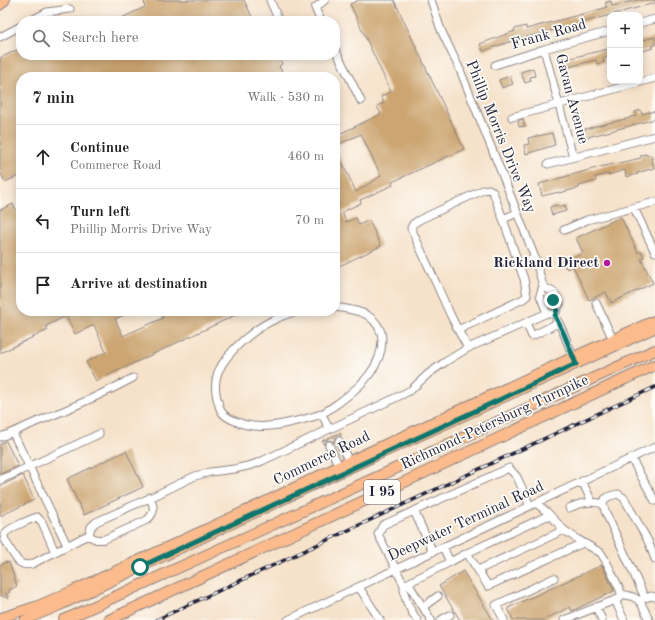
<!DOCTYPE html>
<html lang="en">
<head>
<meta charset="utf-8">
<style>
	body { margin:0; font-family:"Old Standard TT",serif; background:#f2f2f2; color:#222 }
	.controls { position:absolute; right:12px; top:12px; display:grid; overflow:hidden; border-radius:8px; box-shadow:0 2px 10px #0003 }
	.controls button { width:36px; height:36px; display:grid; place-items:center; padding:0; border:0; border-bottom:1px solid #e0e0e0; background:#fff; color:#222; font:20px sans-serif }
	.stop { position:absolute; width:12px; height:12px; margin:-9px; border:3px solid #0f766e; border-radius:50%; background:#fff }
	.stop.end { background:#0f766e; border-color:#fff; box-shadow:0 1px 4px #0008 }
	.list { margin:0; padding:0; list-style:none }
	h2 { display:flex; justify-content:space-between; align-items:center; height:52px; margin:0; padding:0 16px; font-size:17px }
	h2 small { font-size:13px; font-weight:400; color:#767676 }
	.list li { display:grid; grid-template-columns:26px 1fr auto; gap:12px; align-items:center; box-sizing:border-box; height:64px; padding:0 16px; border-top:1px solid #e0e0e0 }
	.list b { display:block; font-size:15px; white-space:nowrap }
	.list p { margin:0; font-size:13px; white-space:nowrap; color:#767676 }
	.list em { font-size:13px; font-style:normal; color:#767676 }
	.icon { flex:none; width:22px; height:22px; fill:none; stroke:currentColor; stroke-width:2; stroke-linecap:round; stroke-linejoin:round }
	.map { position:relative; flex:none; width:655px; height:620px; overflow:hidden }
	.search { position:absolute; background:#fff; box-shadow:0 2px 10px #0003; left:16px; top:16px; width:324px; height:44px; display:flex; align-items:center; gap:10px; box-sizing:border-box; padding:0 14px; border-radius:16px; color:#767676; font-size:15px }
	.panel { position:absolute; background:#fff; box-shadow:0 2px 10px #0003; left:16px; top:72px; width:324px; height:244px; border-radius:16px }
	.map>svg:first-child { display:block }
	.building { fill:#cca571 }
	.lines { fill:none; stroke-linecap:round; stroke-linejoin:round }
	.minor-tunnel { stroke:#ccbcad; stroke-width:7; stroke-dasharray:7 3.5; stroke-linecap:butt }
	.minor-casing { stroke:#8c8282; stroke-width:9 }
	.major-casing { stroke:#8c8282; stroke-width:11 }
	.highway-casing { stroke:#8c8282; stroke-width:12 }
	.minor { stroke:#fff; stroke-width:7 }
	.major { stroke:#fbbb8c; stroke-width:9 }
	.highway { stroke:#fbbb8c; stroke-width:10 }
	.rail-casing { stroke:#22223b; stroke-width:3.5 }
	.rail { stroke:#fdfcf7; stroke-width:2; stroke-dasharray:6; stroke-linecap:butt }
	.route { stroke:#0f766e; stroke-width:5 }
	.poi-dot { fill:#b5179e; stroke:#fdfcf7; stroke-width:1.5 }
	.labels { text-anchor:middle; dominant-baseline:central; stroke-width:3.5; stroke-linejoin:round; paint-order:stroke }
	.shield { fill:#fdfcf7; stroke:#646373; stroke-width:1 }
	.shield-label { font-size:14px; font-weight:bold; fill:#22223b }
	.street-label { font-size:15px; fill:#22223b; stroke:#fdfcf7 }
	.poi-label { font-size:15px; font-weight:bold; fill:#22223b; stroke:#fdfcf7; text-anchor:end }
</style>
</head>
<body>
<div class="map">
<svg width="655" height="620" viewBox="0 0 655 620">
	<rect width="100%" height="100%" fill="#fdfcf7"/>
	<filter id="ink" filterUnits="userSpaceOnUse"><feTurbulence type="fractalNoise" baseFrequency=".025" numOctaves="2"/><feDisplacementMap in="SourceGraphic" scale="8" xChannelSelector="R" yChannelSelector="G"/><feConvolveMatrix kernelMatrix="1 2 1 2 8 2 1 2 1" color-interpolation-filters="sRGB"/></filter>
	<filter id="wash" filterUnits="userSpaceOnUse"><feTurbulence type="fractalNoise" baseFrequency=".012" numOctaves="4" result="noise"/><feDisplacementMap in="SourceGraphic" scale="16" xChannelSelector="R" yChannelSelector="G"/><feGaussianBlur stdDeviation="0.9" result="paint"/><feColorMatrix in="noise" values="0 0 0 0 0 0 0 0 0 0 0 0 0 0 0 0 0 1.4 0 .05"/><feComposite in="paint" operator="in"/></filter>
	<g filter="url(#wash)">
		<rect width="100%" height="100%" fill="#f6e2ca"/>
		<g id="blocks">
			<path class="building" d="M144 0H244L254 21H115L145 7Z
				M359 0H394L464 149 392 182 393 185 360 200 361 203 342 212 346 222 356 218 359 225 369 220 381 246 335 268V147L356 192 381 176 361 134 335 146V136L381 114 377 106 384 103 381 96 391 92 350 4Z
				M638 0H655V3L539 34 522 38 500 45 483 51 480 44 515 31 514 29 526 26V29L601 9 607 7 605 3 611 1 612 6Z
				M655 37V45L652 46 653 48 640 52V41Z
				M21 48V55H278L282 64 279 66 282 72 270 77H21V175L5 182 0 172V58Z
				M608 49 610 57 603 58 605 62 597 64 596 60 564 68 562 60Z
				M533 68 535 76 530 77 531 81 525 83 521 72Z
				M510 76 513 84 502 88 499 80Z
				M640 110 642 114 655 111V119L581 139 579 131 596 126 630 118V117L636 116 635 112Z
				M523 119 525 126 519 127 518 121Z
				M552 133 555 145 526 154 524 145 529 144 528 138Z
				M646 154 647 156 651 155 654 168 637 173 638 174 626 177 625 170 608 175V174L595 177 596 181 579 186V188L559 193V192L542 196 539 184 600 167 628 161 641 158V155Z
				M13 204 19 216 21 215V311H132L115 319 123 336 163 318 160 311H244L96 381 86 362 106 352 94 325 75 334 66 316 46 326 48 330 0 353V210Z
				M557 205 558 207 565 205 566 211 552 215 550 207Z
				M621 217 638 253 641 251 644 257 641 259 653 283 611 303 606 292 589 300 573 266 567 269 563 262 583 253 576 238Z
				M340 433 341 437 337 436 335 438 334 440V443L332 441 327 440 325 442 324 445 322 441Z
				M6 441 18 466 0 474V444Z
				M126 451 143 487 84 515 67 479Z
				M23 475 34 500 0 516V486Z
				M6 562 7 563 9 562 17 586 9 590 10 592 6 594 9 599 0 595V565Z
				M602 565 614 591 572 611 570 607 543 620H513L508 608Z
				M463 571 493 620H460L439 586Z"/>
		</g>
	</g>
	<g filter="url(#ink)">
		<use href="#blocks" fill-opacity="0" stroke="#8c8282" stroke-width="1"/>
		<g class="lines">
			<path class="minor-tunnel" d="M336 435 339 441"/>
			<g class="minor-casing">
				<path id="minor" d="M270 0 279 21
					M431 0 441 30 460 70 504 179 535 258 543 286 549 290 555 293 560 304 557 309
					M30 21 47 12 70 9
					M321 21 315 8 325 0
					M640 23 655 19
					M0 37 21 26
					M335 49 361 101
					M544 49 573 157
					M495 65 544 49 610 31
					M512 117 655 78
					M548 164 655 136
					M634 208 655 252
					M517 213 503 219 493 192 489 189 483 190 419 220 413 224 411 228 450 314 458 330 523 299 527 296 524 279 519 265 535 258
					M503 219 519 265
					M564 230 587 220 655 202
					M543 286 540 295 547 313 551 314
					M596 303 615 344
					M556 307 557 309 555 315 564 334 575 362
					M298 311C291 313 284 315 278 318 256 327 228 350 218 372 214 382 215 395 219 405 219 407 220 409 221 411 226 419 243 425 253 426 258 426 263 427 268 426 273 426 278 425 283 424 296 421 309 419 321 414 328 411 335 405 341 401 361 386 382 367 382 340 382 330 376 321 367 315 358 310 346 309 335 307
					M526 323 532 336 558 323
					M458 330 468 348 518 326 547 313
					M322 414 329 429
					M13 433 67 545
					M0 437C16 432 30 424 46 418 76 406 105 393 133 378
					M339 441 351 466
					M329 445 341 471
					M631 458 655 501
					M9 476 99 434
					M0 480 6 477
					M582 481 592 502
					M536 503 547 512 564 530 577 539 601 553 607 563 620 590 621 594 620 598 564 620
					M569 508C580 503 591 500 603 504
					M414 511 433 552
					M89 535C94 540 98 540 105 539L147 520C156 512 154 507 150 497
					M55 552 42 522 37 517C31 519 6 529 4 535 3 539 16 559 19 562 23 565 28 565 32 564L82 538 89 535 91 527 96 522 154 496 195 476 210 472 234 469 252 465 262 461 389 401 411 390 428 374 445 362 468 348
					M467 553 549 515
					M450 562 467 553 488 586 583 543
					M478 570 564 530
					M408 583 431 620
					M404 585 378 534 383 525 509 468 517 477 530 506
					M359 587 380 620
					M621 594C642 597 641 603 649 620
					M645 598 605 511 603 504 605 499 610 496 618 494 624 498 648 541 655 559
					M642 599 651 596 655 597
					M615 600 624 620
					M423 607 438 596
					M596 607 602 620
					M288 620 655 447
					M417 620C410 609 403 599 404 585L450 562 443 547
					M441 620 450 615
					M504 620 496 605 554 578"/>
			</g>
			<g class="major-casing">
				<path id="major" d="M0 5 5 0
					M0 618 37 606 74 590 258 505 349 461 573 357 655 320
					M25 620 61 605 341 472 655 328"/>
			</g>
			<g class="highway-casing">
				<path id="highway" d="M64 620 655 350
					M109 620 655 365"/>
			</g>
			<use href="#minor" class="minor"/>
			<use href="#major" class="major"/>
			<use href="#highway" class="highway"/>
			<g class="rail-casing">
				<path id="rail" d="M156 620 655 387"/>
			</g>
			<use href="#rail" class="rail"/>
		</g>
	</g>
	<g class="lines" filter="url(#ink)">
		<path class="route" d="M140 567 576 364 564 334 555 316 557 310 553 300"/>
	</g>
	<circle class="poi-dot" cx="607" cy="263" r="4"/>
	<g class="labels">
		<rect class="shield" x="364" y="480" width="36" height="24" rx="3"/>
		<g class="shield-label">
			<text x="382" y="492">I 95</text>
		</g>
		<g class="street-label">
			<text transform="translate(549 35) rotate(-16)">Frank Road</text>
			<text transform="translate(571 99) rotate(75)">Gavan Avenue</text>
			<text transform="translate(500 137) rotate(68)">Phillip Morris Drive Way</text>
			<text transform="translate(495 423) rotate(-25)">Richmond-Petersburg Turnpike</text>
			<text transform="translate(322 459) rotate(-26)">Commerce Road</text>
			<text transform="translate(466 522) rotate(-25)">Deepwater Terminal Road</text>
		</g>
		<g class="poi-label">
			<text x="599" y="263">Rickland Direct</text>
		</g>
	</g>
</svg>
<div class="controls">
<button>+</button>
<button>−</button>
</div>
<div class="stop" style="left:140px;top:567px"></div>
<div class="stop end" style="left:553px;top:300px"></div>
<div class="search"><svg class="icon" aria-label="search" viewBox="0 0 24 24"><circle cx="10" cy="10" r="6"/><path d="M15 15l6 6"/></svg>Search here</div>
<section class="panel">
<h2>7 min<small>Walk · 530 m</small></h2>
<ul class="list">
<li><svg class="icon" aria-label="ahead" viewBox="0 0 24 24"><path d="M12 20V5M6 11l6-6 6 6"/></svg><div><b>Continue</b><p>Commerce Road</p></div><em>460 m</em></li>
<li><svg class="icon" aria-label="left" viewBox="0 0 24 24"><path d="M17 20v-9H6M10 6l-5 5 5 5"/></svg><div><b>Turn left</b><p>Phillip Morris Drive Way</p></div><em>70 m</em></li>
<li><svg class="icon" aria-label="arrive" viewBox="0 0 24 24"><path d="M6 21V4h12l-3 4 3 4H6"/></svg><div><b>Arrive at destination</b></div></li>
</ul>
</section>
</div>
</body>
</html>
